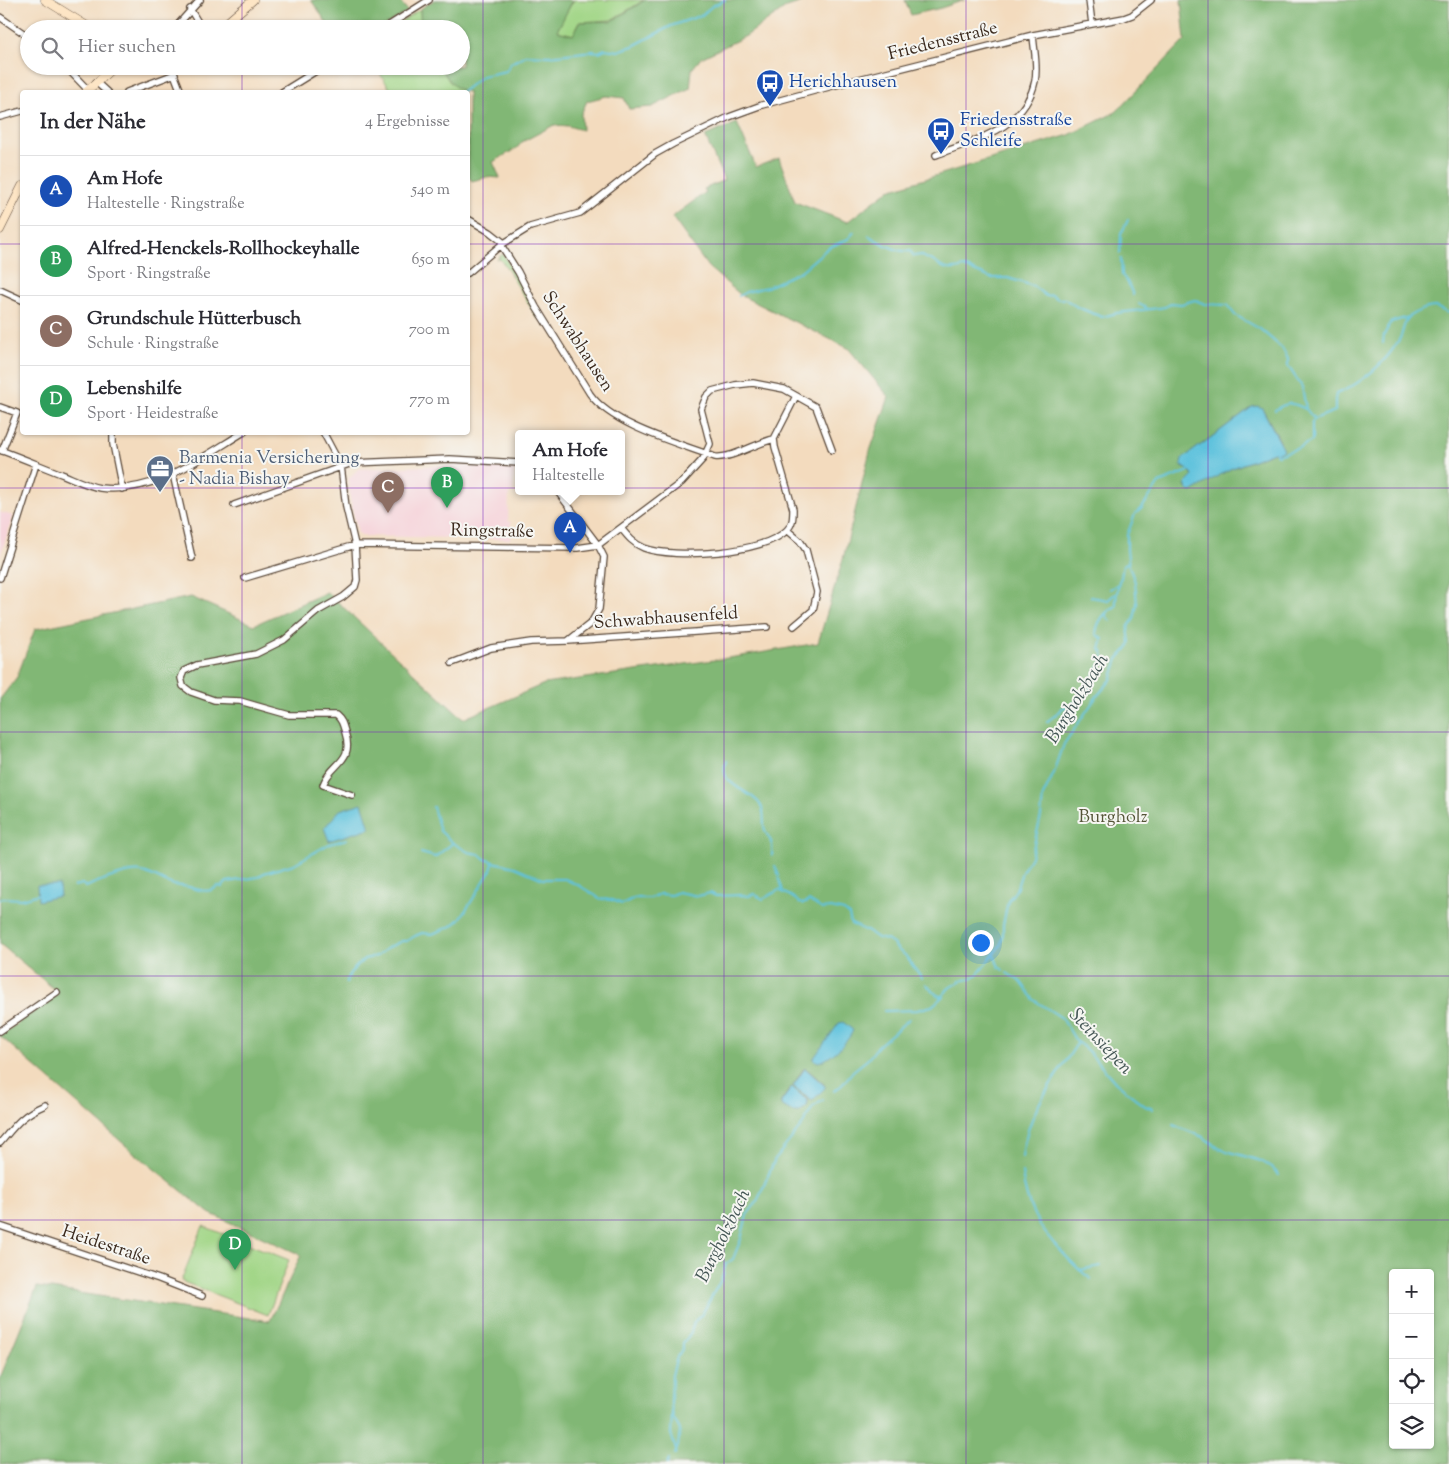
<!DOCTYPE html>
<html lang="de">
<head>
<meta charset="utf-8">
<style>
	body { margin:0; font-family:"Sorts Mill Goudy",serif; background:#f7f7f7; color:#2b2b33 }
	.controls { position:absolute; right:15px; bottom:15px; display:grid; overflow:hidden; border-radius:5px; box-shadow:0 1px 4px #0004 }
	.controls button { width:45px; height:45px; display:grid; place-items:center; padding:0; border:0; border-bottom:1px solid #e1e1e2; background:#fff; color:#2b2b33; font:25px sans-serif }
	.you { position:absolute; left:980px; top:942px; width:18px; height:18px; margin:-12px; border:4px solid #fff; border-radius:50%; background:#1a73e8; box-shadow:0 0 0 8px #1a73e833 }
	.badge { display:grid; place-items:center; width:32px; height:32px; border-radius:50%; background:#b5179e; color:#fff; font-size:16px; font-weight:700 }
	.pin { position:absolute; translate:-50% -41px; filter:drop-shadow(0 1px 2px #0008) }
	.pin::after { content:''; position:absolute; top:26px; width:18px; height:15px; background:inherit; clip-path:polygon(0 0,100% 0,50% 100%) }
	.popup { position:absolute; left:515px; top:430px; width:110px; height:65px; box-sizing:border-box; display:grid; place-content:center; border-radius:5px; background:#fff; filter:drop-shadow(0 1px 4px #0005); font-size:16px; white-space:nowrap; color:#7c7c81 }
	.popup b { font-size:19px; color:#2b2b33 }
	.popup::after { content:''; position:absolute; left:50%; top:100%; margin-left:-10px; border:10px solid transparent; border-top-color:#fff }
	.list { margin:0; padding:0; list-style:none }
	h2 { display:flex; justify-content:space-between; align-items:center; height:65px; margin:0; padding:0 20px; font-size:21px }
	h2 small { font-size:16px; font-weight:400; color:#7c7c81 }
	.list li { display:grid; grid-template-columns:32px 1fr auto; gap:15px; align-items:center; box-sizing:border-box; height:70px; padding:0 20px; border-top:1px solid #e1e1e2 }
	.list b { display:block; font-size:19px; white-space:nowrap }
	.list p { margin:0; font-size:16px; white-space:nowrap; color:#7c7c81 }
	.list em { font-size:16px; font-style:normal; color:#7c7c81 }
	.icon { flex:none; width:28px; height:28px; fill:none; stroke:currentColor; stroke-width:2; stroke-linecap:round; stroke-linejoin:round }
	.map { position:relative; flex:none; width:1449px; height:1464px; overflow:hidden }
	.search { position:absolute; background:#fff; box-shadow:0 1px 4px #0004; left:20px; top:20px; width:450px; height:55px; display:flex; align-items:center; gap:12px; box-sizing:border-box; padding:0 18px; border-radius:28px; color:#7c7c81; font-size:19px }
	.panel { position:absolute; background:#fff; box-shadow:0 1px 4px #0004; left:20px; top:90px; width:450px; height:345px; border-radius:5px }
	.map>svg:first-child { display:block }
	.built { fill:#f6cfd7 }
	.green { fill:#a2d687; stroke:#6e8052 }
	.forest { fill:#81b774; stroke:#5e7049; fill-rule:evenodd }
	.water { fill:#5fc2dd; stroke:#4d767e }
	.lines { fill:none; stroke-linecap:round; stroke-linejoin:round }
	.stream { stroke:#5fc2dd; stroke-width:2 }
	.street-casing { stroke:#574536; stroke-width:8 }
	.secondary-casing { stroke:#574536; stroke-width:9 }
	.street { stroke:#fff; stroke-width:5.5 }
	.secondary { stroke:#fde5c5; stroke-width:8 }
	.grid { fill:none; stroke:#7b2cbf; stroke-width:1; stroke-opacity:0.55 }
	.labels { text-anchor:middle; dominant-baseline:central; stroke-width:4; stroke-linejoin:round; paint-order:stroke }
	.street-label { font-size:18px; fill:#3b2a1e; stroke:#f6f6f2 }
	.transit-label { font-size:18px; fill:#164399; stroke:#f6f6f2; text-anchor:start }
	.service-label { font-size:18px; fill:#4e5e75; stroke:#f6f6f2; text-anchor:start }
	.park-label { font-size:18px; fill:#555538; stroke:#f6f6f2 }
	.water-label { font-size:19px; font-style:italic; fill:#465857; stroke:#f6f6f2 }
</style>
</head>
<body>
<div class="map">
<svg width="1449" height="1464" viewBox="0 0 1449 1464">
	<rect width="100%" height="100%" fill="#f6f6f2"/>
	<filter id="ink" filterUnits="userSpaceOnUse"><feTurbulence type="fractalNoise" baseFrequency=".02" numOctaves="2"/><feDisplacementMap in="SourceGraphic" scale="10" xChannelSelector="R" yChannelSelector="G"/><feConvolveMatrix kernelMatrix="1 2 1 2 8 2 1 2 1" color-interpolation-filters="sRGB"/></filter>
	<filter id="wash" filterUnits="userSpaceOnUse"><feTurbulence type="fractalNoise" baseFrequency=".0096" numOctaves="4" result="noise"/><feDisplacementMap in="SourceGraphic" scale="20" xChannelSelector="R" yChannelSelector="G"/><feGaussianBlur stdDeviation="1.12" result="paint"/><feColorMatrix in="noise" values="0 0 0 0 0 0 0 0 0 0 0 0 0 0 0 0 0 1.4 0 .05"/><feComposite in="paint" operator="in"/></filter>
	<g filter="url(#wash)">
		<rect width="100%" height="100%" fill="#f3dbbe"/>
		<path class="built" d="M452 465 514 469 513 492H509L508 521 511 522 510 539 361 536 358 534 350 498 349 478 358 469Z
			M0 512 13 516 0 557Z"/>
		<path class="green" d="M574 0H644L612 20 579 22 574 35 557 31 566 13Z
			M420 9 421 29H390Z
			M375 66H440L449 81 463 92H392Z
			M503 254 540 317 537 318 505 265 500 259H497Z
			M203 1226 289 1260 268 1315 181 1281Z"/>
		<path class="forest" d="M311 0H399L408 11 379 29H331Z
			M434 0H573L557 31 573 35 580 22 612 21 645 0H808L787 7 746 36 701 58 692 69 690 88 652 107 629 109 624 98 606 96 587 101 581 114 582 130 568 126 554 125 522 142 517 148 493 162 500 178 487 177 472 181 468 176V92C455 92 446 76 440 66H461V29H421L420 9Z
			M905 0H965L941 8 911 15Z
			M1181 0H1449V1464H0V1378L37 1287 270 1321 301 1255 209 1213 132 1151 0 1036 59 993 0 944V699L17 677 35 629 191 597 254 625 327 592 463 719 544 684 742 656 818 643 843 559 870 451 889 397 848 348 742 296 708 267 672 217 706 192 704 189 724 180 705 136 737 123 756 167 779 158 795 202 847 222 889 190 1069 135 1116 112 1185 40ZM1252 407 1262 408 1280 441 1278 453 1274 452 1230 469 1189 491 1185 487 1193 476 1182 459ZM803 1069 808 1070 825 1085 810 1100 793 1086ZM791 1087 793 1088 808 1100 807 1106 800 1112 787 1109 780 1103ZM1393 1273H1430V1445H1393Z"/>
		<path class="water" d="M1257 406 1262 408 1284 450 1278 453 1274 452 1230 469 1191 492 1187 490 1185 484 1193 476 1191 472 1181 465 1182 459 1252 407Z
			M362 803 370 828 329 841 324 828 340 810Z
			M37 885H59L60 896 38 901Z
			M843 1022 853 1030C850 1040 829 1061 818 1062L813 1059 839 1023Z
			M805 1068 825 1086V1088L812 1101 793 1086Z
			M792 1087 808 1101 807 1106 800 1112H793L781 1105V1102Z"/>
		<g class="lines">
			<path class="stream" d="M462 92 482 76 506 71 511 63 526 55 549 56 593 51 599 52 605 49 618 51 633 46 671 26 702 15 712 6 725 0
				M869 236C880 242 897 253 910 251L914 256 921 255C926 259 932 260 936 263 945 270 952 271 964 267L991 278H1008L1033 286 1046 296 1052 295 1058 299H1065L1077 307 1102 317 1117 313 1159 308 1165 307 1172 303 1181 304 1195 300 1205 304 1227 305 1235 315 1260 329 1282 348 1288 359V366L1302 387 1306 409 1314 419
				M1120 253 1121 234 1128 220
				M1121 259 1122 275 1128 283 1133 295
				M739 296 746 292 767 287 801 271 828 248 848 239 854 232
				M1139 304 1148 309
				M1383 343 1384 335 1391 322 1409 317
				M1275 410C1289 401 1292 403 1306 409
				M1276 453 1277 455 1296 449 1312 441V422L1314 419 1335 411V400L1336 394C1361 384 1387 362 1400 338 1404 331 1403 322 1409 317 1414 312 1428 307 1435 307 1439 308 1444 312 1449 313
				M1110 589 1118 584
				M1091 597 1108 600 1115 594
				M1106 613 1108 619 1111 621
				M1047 722C1052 716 1059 715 1062 708 1073 706 1087 695 1092 684 1094 680 1092 676 1095 673 1101 664 1108 657 1100 649L1103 639 1096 634C1097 621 1105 612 1116 606 1115 598 1118 590 1119 581L1121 578 1123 565 1127 563
				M726 761C717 785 748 789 759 803 765 810 763 818 764 826 765 838 774 836 772 855
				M433 807 440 831 453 843
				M421 853 435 857 453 843 468 852 479 854 485 859 493 862 515 867 543 879H565L580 886 601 899 612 900 622 904 634 898H650L660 894 671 895 678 892 698 896 710 893 716 896 741 895 749 896 754 894 763 899 779 890C785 894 796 897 799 903L803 904 809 901 822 909 831 908 844 911 849 915 851 924 867 931 877 938 887 940 893 944 898 950 905 955 922 978
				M775 866 779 876
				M779 879 783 891
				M74 886 82 884 86 887C96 882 131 869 142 872 153 874 163 882 174 885 179 886 184 886 189 887 198 890 210 894 218 886L222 887 227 882 258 877 264 873 294 864 329 844 347 839
				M0 899 3 898 22 899 39 894
				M994 955 999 967 1003 970
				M1007 973 1021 982 1034 1000 1062 1018 1076 1041 1087 1050 1116 1083 1145 1106 1153 1109
				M346 983 350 973 364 959 377 956 389 947 402 941H407L415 936 422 933 432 934 452 926 460 919 471 902 491 870 493 863
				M926 984 937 995 943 997
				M884 1011 917 1010 932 1006 939 1000 949 988 960 981 970 979 978 974 1000 946 1003 938V925L1008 901 1016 890 1022 872 1031 857 1041 816 1043 796 1054 773 1064 744 1097 696 1111 680 1118 659 1128 648 1130 643 1128 627 1134 619 1137 604 1135 582 1129 566 1127 550V535L1135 514 1142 508 1159 483 1189 471
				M834 1091 842 1085 853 1071 868 1059 878 1046 909 1019
				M1173 1125 1203 1137 1220 1149 1261 1161 1271 1167 1279 1175
				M1022 1157C1027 1112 1055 1079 1078 1042
				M1022 1173C1027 1208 1038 1228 1062 1252 1071 1262 1080 1271 1091 1279
				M1079 1270 1101 1266
				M672 1413 671 1434 676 1450
				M675 1454 678 1446 680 1430 673 1417 671 1404 672 1375 677 1357 683 1348V1344L691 1332 694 1322 702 1314 722 1278 726 1264 733 1259 741 1239 747 1215 757 1202 775 1159 803 1124 813 1107 823 1100
				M667 1464 669 1460"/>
		</g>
	</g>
	<g filter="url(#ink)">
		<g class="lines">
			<g class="street-casing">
				<path id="street" d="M1089 0 1092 24
					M190 9 202 29
					M0 17 29 37
					M174 29 200 0
					M383 29 429 0
					M65 66 88 90
					M171 66 181 92
					M96 82 107 92
					M127 92 175 74
					M282 92 324 66
					M0 117 22 111
					M936 155C975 140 1025 129 1035 81 1038 66 1034 50 1033 35
					M468 219 490 232 504 243
					M501 245 518 272 536 307 590 394C613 426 678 443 715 457 732 459 756 443 774 439
					M468 273 501 245 530 227 580 213 655 154 673 144 729 117 762 105 851 81 1033 35 1124 18 1132 15 1151 0
					M0 290 22 300
					M0 407 17 413 2 451
					M113 432V444L122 489
					M323 432 341 466 346 507 355 545 357 580 355 587 343 597 318 611 284 640 256 654 197 665 184 671 181 678 183 686 191 692 214 700 240 701 289 715H336C342 720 343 725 345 732 355 763 331 762 323 785L352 795
					M0 450C22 458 43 467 64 475 76 480 88 486 100 488 153 495 201 458 244 432
					M173 474 192 558
					M234 505 352 463 450 459 519 463
					M621 528C628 537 634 544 644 548 674 559 764 554 787 530 793 524 793 517 793 509L775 447 774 439 796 396
					M787 530 800 541 806 550 817 592 813 610 794 626
					M0 578 36 464
					M245 578 355 545 577 548 598 545 682 482 703 459 710 444 701 409 706 397 712 391 735 385 753 383 784 389 816 407 832 450
					M568 641 767 627
					M452 663 491 648 531 642 568 641 591 623 599 609 604 557 598 545 558 492
					M0 1031 57 992
					M0 1143C16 1124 22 1115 45 1105
					M0 1226 159 1279 202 1296"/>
			</g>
			<g class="secondary-casing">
				<path id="secondary" d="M45 0 92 29
					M219 29 253 0
					M86 92 115 66
					M0 230 22 186"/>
			</g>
			<use href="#street" class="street"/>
			<use href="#secondary" class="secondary"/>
		</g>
	</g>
	<path class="grid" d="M242 0V29M483 0V1464M724 0V1464M966 0V1464M1208 0V1464M242 66V92M0 244H22M468 244H1449M242 432V1464M0 488H1449M0 732H1449M0 976H1449M0 1220H1449"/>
	<defs>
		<g id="bus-pin" transform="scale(1.4375)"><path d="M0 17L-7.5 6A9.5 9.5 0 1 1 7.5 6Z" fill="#1a4fb4" stroke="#f6f6f2"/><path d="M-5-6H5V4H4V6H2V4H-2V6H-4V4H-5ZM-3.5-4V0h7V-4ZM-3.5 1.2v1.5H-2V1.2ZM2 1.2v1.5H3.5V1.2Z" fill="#fff"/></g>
		<g id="office-pin" transform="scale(1.4375)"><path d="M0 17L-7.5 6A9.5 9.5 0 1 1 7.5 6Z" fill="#5c6f8a" stroke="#f6f6f2"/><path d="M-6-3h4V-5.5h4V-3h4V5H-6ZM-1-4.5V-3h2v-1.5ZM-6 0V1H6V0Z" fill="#fff"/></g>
	</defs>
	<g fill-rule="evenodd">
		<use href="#bus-pin" x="770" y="83"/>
		<use href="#bus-pin" x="941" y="131"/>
		<use href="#office-pin" x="160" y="469"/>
	</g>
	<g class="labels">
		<g class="street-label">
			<text transform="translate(943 42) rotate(-14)">Friedensstraße</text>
			<text transform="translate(577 342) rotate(57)">Schwabhausen</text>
			<text transform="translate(492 532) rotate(1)">Ringstraße</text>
			<text transform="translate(666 619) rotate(-4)">Schwabhausenfeld</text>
			<text transform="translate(106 1246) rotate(18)">Heidestraße</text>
		</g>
		<g class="transit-label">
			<text x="789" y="83">Herichhausen</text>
			<text x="960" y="121">Friedensstraße<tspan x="960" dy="21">Schleife</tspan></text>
		</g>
		<g class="service-label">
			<text x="179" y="459">Barmenia Versicherung<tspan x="179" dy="21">- Nadia Bishay</tspan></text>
		</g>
		<g class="park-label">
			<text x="1113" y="818">Burgholz</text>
		</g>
		<g class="water-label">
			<text transform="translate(1078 699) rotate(-58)">Burgholzbach</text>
			<text transform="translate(1100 1042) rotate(47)">Steinsiepen</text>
			<text transform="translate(724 1236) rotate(-64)">Burgholzbach</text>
		</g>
	</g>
</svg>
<div class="controls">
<button>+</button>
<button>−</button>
<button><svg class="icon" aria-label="locate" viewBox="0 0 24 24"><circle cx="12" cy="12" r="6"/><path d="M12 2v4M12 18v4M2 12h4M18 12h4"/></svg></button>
<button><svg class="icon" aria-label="layers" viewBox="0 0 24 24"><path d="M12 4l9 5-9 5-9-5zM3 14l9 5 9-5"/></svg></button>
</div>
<div class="you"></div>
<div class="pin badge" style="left:570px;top:553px;background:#1a4fb4">A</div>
<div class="popup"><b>Am Hofe</b>Haltestelle</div>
<div class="pin badge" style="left:447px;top:508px;background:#2e9e5b">B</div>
<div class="pin badge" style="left:388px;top:513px;background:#8d6e63">C</div>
<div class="pin badge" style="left:235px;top:1270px;background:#2e9e5b">D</div>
<div class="search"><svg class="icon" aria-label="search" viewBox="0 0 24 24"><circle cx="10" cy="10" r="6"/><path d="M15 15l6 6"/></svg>Hier suchen</div>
<section class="panel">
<h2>In der Nähe<small>4 Ergebnisse</small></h2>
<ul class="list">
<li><span class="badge" style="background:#1a4fb4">A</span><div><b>Am Hofe</b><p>Haltestelle · Ringstraße</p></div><em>540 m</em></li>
<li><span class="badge" style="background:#2e9e5b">B</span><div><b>Alfred-Henckels-Rollhockeyhalle</b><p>Sport · Ringstraße</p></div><em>650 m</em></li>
<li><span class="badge" style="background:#8d6e63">C</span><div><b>Grundschule Hütterbusch</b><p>Schule · Ringstraße</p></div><em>700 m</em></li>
<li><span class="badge" style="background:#2e9e5b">D</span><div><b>Lebenshilfe</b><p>Sport · Heidestraße</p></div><em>770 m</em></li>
</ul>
</section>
</div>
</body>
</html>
